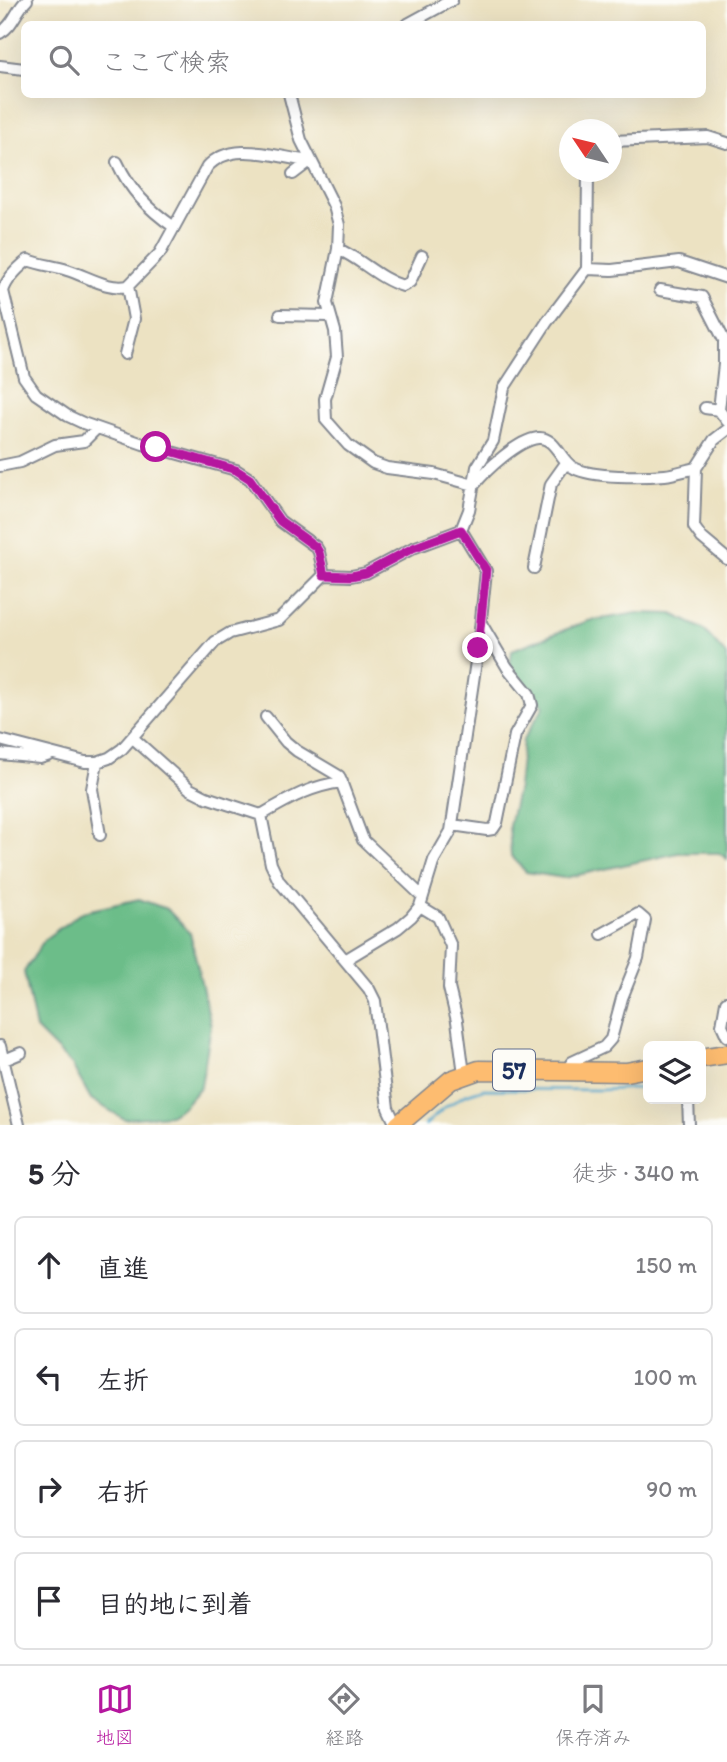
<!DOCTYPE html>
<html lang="ja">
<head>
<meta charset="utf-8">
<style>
	body { margin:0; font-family:Itim,"Klee One",sans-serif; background:#f7f7f7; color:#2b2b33 }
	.controls { position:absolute; right:21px; bottom:21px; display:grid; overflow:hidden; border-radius:10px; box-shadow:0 7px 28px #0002 }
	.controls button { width:63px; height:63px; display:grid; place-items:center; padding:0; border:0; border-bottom:2px solid #e1e1e2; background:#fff; color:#2b2b33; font:35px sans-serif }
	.compass { position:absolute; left:559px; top:119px; width:63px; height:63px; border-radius:50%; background:#fff; box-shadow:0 7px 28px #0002; rotate:305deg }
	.stop { position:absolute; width:21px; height:21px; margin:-16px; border:5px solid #b5179e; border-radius:50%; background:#fff }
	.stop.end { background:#b5179e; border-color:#fff; box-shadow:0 2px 7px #0008 }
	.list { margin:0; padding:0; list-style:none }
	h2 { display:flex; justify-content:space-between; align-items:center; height:91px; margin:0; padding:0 28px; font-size:30px }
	h2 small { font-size:23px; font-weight:400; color:#7c7c81 }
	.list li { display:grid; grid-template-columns:46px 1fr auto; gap:21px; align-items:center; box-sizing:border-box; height:98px; margin:0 14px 14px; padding:0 14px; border:2px solid #e1e1e2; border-radius:10px }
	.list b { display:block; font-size:26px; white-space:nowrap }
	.list em { font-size:23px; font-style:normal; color:#7c7c81 }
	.icon { flex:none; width:38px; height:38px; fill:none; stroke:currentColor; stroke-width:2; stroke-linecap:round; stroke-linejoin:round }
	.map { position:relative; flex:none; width:727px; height:1125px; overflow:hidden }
	.search { position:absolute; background:#fff; box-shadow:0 7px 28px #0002; left:21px; right:21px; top:21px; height:77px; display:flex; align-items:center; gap:18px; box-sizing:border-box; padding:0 24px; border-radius:10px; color:#7c7c81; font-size:26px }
	.sheet { height:539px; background:#fff }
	nav { display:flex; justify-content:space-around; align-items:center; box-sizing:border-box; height:98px; border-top:2px solid #e1e1e2; background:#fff; font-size:19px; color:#7c7c81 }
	nav a { display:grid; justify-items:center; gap:4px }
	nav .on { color:#b5179e }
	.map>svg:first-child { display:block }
	.forest { fill:#6cbd89; stroke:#447674; stroke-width:2 }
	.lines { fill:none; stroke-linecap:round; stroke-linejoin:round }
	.stream { stroke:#51a6cd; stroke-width:2.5 }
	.street-casing { stroke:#848890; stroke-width:14 }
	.primary-casing { stroke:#848890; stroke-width:21 }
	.street { stroke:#fff; stroke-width:10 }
	.primary { stroke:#fdbc6f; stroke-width:18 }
	.route { stroke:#b5179e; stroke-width:9 }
	.labels { text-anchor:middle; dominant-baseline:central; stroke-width:5; stroke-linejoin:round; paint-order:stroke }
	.shield { fill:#fdfcf7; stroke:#5f6c8c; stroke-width:2 }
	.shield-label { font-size:24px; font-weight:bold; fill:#1b2f5e }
</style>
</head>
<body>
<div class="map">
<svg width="727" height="1125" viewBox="0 0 727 1125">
	<rect width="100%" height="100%" fill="#fdfcf7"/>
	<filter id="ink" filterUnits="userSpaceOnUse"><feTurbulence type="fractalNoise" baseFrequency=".0143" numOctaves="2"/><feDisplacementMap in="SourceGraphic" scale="14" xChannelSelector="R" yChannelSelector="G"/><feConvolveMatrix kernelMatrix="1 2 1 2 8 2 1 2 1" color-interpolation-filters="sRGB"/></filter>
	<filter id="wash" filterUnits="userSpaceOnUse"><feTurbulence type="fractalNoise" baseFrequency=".00686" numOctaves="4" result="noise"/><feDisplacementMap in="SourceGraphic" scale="28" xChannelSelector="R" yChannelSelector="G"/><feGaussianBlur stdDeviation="1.57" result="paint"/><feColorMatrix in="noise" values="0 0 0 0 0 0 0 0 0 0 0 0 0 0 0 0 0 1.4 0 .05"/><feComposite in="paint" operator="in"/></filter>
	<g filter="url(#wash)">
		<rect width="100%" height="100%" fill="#ece2c2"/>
		<path class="forest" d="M638 613 672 614 703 629 727 656V859L719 853H678L564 878 526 872 511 856 509 825 518 787 523 740 544 706 510 666 512 650 588 621Z
			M139 899 167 909 190 933 211 1026 201 1086 184 1106 170 1115 124 1119 91 1099 72 1065 36 1029 24 972 45 939 82 912Z"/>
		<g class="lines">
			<path class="stream" d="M425 1125 444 1108 465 1095 484 1089 601 1090 642 1088 645 1080"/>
		</g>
	</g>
	<g filter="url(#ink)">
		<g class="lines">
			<g class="street-casing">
				<path id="street" d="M408 24 452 0
					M0 33C14 25 16 10 27 0
					M0 66 24 69
					M289 94 301 140 334 206 339 225 338 249 327 303 335 331 337 357 325 399 326 420 348 445 373 463 387 468 434 474 474 485
					M612 141 708 137 727 143
					M310 161C278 158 232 139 207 167L160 253 128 286C107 290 87 276 67 270 54 266 41 265 28 260 18 268 7 278 3 291L24 377 36 394 68 416 83 423 143 444 236 470 250 479 280 521 316 547 319 552 324 575
					M117 162C130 190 148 209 174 227
					M293 174 310 161
					M338 249C361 259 379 279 403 286L410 282 422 256
					M587 269 612 270 679 262 727 278
					M660 290 702 297 724 340V364L719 410 727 421
					M280 315 329 316
					M125 354 134 319 128 286
					M705 408 719 410
					M0 466 20 462 55 445 84 441 97 428
					M696 468 694 527 702 538 727 559
					M474 485C486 470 518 440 538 438 555 436 561 462 574 468 593 478 643 477 665 475 675 474 686 470 696 468L714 440 727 430
					M534 568 551 484 566 463
					M266 717 286 742 297 751 339 776 363 840 422 896
					M133 738 190 789 206 797 261 815 271 864 279 881 369 989 375 1001 388 1108 396 1125
					M0 740 85 762H97L109 758 122 749 215 642 230 633 279 620 324 575 351 576 366 573 413 548 461 530 469 510 477 467 493 441 504 388 547 322 587 269 588 172
					M0 754 40 758 50 755
					M97 762 92 789 100 835
					M261 815C289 799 310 786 342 782
					M452 825 487 830 493 829 497 823 515 735 532 705 529 694 507 667 481 623
					M420 906 438 917 451 946 449 988 457 1021 464 1074
					M345 960 398 928 411 917 420 906 434 860 451 831 478 648 486 571 461 530
					M726 1002 722 1025 727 1036
					M0 1046 19 1125
					M2 1061 21 1053
					M566 1071 572 1062 604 1047 611 1039 622 998 638 958 645 920 638 914 602 934
					M688 1099 689 1125"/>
			</g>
			<g class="primary-casing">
				<path id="primary" d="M701 1058 727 1054
					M398 1125 451 1080 479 1070 626 1072 648 1068"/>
			</g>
			<use href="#street" class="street"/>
			<use href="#primary" class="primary"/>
		</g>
	</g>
	<g class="lines" filter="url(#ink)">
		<path class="route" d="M156 447 236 470 250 479 280 521 316 547 319 552 324 575 351 576 366 573 413 548 461 530 486 570 478 648"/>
	</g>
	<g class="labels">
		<rect class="shield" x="493" y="1049.5" width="42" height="41" rx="5"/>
		<g class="shield-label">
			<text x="514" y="1070">57</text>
		</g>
	</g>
</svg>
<div class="controls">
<button><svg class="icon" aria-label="layers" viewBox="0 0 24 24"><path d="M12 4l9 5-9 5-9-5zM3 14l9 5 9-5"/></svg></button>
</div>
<svg class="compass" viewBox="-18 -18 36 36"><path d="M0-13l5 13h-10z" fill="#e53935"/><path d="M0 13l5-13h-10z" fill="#7c7c81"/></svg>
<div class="stop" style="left:156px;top:447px"></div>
<div class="stop end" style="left:478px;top:648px"></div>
<div class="search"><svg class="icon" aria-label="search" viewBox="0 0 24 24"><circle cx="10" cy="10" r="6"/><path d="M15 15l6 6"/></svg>ここで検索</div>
</div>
<section class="sheet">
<h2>5 分<small>徒歩 · 340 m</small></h2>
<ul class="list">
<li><svg class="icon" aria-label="ahead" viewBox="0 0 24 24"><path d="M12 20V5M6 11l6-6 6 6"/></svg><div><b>直進</b></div><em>150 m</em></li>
<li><svg class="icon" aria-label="left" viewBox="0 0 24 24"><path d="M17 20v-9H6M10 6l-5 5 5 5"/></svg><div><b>左折</b></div><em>100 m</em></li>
<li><svg class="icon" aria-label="right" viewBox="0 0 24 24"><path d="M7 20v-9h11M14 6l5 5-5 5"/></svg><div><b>右折</b></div><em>90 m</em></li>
<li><svg class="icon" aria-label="arrive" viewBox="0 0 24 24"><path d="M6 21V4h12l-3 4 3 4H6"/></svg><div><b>目的地に到着</b></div></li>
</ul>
</section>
<nav>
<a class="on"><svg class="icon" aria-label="map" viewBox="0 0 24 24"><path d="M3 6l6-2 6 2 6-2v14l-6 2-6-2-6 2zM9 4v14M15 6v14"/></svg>地図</a>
<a><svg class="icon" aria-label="directions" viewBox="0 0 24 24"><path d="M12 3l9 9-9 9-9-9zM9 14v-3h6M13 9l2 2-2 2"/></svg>経路</a>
<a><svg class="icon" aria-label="saved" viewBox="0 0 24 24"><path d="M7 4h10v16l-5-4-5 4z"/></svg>保存済み</a>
</nav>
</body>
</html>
